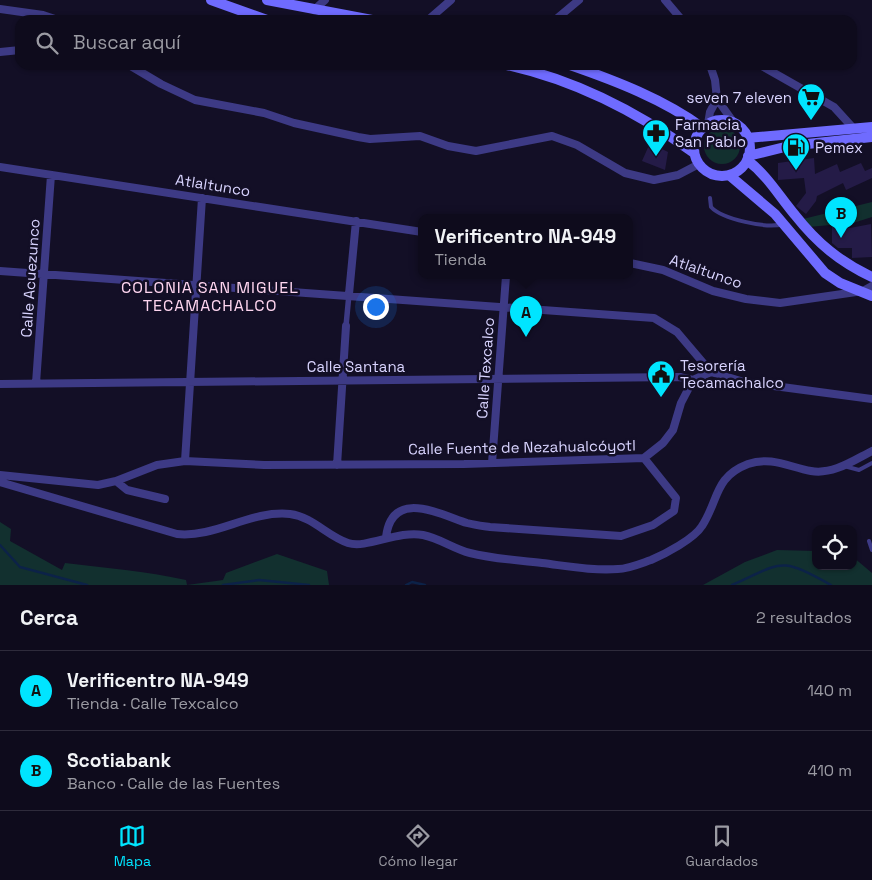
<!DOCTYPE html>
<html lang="es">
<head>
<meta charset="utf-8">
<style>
	body { margin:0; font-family:"Space Grotesk",sans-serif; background:#171425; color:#f1f3f6 }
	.controls { position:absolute; right:15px; bottom:15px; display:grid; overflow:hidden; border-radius:10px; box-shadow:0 1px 4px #0004 }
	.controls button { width:45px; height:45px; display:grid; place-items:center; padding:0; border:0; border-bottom:1px solid #2e2b3b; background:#0e0b1c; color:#f1f3f6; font:25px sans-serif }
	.you { position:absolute; left:375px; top:306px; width:18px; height:18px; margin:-12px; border:4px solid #fff; border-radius:50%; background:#1a73e8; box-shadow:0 0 0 8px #1a73e833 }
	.badge { display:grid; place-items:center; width:32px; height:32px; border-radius:50%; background:#00e5ff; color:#111; font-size:16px; font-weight:700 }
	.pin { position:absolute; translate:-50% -41px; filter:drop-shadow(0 1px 2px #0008) }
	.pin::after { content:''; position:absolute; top:26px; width:18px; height:15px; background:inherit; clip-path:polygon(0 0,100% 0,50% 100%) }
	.popup { position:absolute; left:418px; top:214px; width:215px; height:65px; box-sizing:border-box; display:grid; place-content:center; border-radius:10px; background:#0e0b1c; filter:drop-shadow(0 1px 4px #0005); font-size:16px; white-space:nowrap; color:#9b9ba3 }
	.popup b { font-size:19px; color:#f1f3f6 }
	.popup::after { content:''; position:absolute; left:50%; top:100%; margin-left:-10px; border:10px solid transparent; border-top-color:#0e0b1c }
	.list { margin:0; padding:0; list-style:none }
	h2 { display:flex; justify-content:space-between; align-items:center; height:65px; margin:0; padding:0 20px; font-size:21px }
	h2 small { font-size:16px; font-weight:400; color:#9b9ba3 }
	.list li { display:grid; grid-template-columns:32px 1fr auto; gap:15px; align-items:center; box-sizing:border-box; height:80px; padding:0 20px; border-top:1px solid #2e2b3b }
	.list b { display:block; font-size:19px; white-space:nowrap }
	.list p { margin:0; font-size:16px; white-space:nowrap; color:#9b9ba3 }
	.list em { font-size:16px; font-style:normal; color:#9b9ba3 }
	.icon { flex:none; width:28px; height:28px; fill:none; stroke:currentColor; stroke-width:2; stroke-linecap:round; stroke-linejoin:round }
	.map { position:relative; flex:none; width:872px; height:585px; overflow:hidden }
	.search { position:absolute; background:#0e0b1c; box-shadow:0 1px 4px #0004; left:15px; right:15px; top:15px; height:55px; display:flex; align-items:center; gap:12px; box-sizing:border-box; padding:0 18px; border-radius:15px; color:#9b9ba3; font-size:19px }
	.sheet { height:225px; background:#0e0b1c }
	nav { display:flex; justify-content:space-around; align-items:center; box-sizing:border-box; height:70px; border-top:1px solid #2e2b3b; background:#0e0b1c; font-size:14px; color:#9b9ba3 }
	nav a { display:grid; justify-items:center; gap:2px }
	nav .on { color:#00e5ff }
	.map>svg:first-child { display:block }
	.green { fill:#12302f }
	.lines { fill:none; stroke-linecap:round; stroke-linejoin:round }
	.stream { stroke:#0c2248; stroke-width:2.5 }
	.building { fill:#241b47 }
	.service { stroke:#3d3a85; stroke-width:4 }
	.pedestrian { stroke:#3d3a85; stroke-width:5.5 }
	.minor { stroke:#3d3a85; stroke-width:8 }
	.secondary { stroke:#6f6bff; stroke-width:10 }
	.labels { text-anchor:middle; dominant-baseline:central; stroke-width:5; stroke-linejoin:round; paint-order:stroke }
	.poi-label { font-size:15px; fill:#d9d4ff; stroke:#130f26; text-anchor:start }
	.street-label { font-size:15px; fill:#d9d4ff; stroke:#130f26 }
	.neighbourhood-label { font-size:16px; letter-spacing:1px; fill:#ffd6f0; stroke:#130f26 }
</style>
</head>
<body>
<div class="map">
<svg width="872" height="585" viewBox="0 0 872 585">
	<rect width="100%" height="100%" fill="#130f26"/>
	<path class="green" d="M704 146a18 18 0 1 1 36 0a18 18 0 1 1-36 0Z
		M872 202V217L853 223 808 227 803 219Z
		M0 522 11 529 10 541 62 570 65 563C105 568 146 571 186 580L187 585 223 580 226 573 277 554 327 571 329 585H0Z
		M777 550 816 551V566H853V557L872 573V585H703L745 562Z"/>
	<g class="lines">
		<path class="stream" d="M0 545 20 567 87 585
			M223 585 259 580 309 585
			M406 585 412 582 425 585
			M732 585C784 562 778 556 831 585"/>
	</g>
	<path class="building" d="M650 143 668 152 665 170 642 161Z
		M814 158 815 174 837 164 840 172 861 163 865 171 872 168V178L846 190 843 183 817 196 816 201 806 214 796 206 806 193 804 178 778 180V163Z
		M871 224 872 257 852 258V248H838L832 243V227L850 228Z"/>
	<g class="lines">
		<path class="service" d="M710 198 711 207C722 219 767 229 783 224
			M844 466 859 470 872 463
			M869 541 872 550"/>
		<path class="pedestrian" d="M346 326 349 294"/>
		<path class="minor" d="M665 0 682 20
			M0 9 43 15 58 20
			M314 10 325 0
			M428 20 451 0
			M555 20 579 0
			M0 52 20 50
			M129 65 161 84 195 100 264 113 294 123 358 137 370 139 420 136 448 146 476 151 552 136 577 145 625 173 654 180 678 175 699 164
			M710 65 715 80 717 99 734 123
			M760 65 834 107 854 129
			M708 124 710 112 717 99
			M0 167 422 232
			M630 263 663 270 713 291 746 299 780 303 863 291 872 286
			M0 271 654 318 677 332 711 372
			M349 294 356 221
			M711 372 744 382 872 399
			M36 383 51 175
			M0 384 680 377 693 380 711 372
			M185 461 202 198
			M492 463 506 276
			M337 465 346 326
			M0 475 98 485 116 481 157 465 185 461 264 465 464 464 644 458 663 443 673 430 681 403 693 380
			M116 481 127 490 165 499
			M0 482 177 534C216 538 250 510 290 514 313 517 327 536 348 543 367 549 398 530 423 535 439 538 454 549 470 553 493 559 518 560 542 563 567 566 593 571 618 569 628 569 642 563 651 560 665 554 694 539 702 526 719 500 714 477 748 464 771 456 789 467 811 471 833 475 854 460 872 451
			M386 537C392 489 437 513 467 523 474 525 483 526 490 527L621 536 653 525 674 511 676 498 644 458"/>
		<path class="secondary" d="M211 0 267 20
			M267 0 372 20
			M507 65C574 80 639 113 694 153
			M570 65C616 81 663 99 703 128
			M694 148a28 28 0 1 1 56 0a28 28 0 1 1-56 0Z
			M747 138 872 127
			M748 156 789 146 872 137
			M747 160C767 175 779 196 795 215 817 243 840 262 872 277
			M729 175 775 214 825 273 840 283 872 296"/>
	</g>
	<defs>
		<g id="supermarket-pin" transform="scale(1.4375)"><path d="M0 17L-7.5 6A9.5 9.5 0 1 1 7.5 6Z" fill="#00e5ff" stroke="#130f26"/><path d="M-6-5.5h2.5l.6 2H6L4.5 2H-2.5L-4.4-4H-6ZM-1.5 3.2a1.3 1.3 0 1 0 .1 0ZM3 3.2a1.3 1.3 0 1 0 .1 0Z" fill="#111"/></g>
		<g id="pharmacy-pin" transform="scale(1.4375)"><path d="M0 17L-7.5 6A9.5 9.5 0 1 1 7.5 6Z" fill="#00e5ff" stroke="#130f26"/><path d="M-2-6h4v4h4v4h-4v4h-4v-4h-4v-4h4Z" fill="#111"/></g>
		<g id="fuel-pin" transform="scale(1.4375)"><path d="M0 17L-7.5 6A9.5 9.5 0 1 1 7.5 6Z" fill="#00e5ff" stroke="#130f26"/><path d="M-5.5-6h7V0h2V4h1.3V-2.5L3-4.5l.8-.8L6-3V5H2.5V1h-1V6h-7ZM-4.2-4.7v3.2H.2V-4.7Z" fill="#111"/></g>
		<g id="civic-pin" transform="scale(1.4375)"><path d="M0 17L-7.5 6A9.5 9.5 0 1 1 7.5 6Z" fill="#00e5ff" stroke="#130f26"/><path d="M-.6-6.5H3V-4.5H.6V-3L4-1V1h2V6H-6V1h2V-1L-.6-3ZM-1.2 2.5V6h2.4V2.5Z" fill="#111"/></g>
	</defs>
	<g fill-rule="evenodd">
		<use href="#supermarket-pin" x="811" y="97"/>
		<use href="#pharmacy-pin" x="656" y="133"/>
		<use href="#fuel-pin" x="796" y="147"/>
		<use href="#civic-pin" x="661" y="374"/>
	</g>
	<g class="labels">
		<g class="poi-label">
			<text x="792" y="97" text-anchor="end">seven 7 eleven</text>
			<text x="675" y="124">Farmacia<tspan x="675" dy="17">San Pablo</tspan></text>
			<text x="815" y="147">Pemex</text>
			<text x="680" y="365">Tesorería<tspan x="680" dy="17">Tecamachalco</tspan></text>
		</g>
		<g class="street-label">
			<text transform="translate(213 185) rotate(9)">Atlaltunco</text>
			<text transform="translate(706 271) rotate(19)">Atlaltunco</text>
			<text transform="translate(30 278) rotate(-86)">Calle Acuezunco</text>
			<text x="356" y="366">Calle Santana</text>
			<text transform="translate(485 368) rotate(-86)">Calle Texcalco</text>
			<text transform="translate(522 447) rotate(-1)">Calle Fuente de Nezahualcóyotl</text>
		</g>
		<g class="neighbourhood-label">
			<text x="210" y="287">COLONIA SAN MIGUEL<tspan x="210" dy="18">TECAMACHALCO</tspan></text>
		</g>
	</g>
</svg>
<div class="controls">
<button><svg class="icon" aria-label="locate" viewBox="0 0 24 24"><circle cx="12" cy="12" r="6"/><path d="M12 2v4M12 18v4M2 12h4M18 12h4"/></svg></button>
</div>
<div class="you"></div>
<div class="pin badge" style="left:526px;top:337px">A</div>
<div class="popup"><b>Verificentro NA-949</b>Tienda</div>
<div class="pin badge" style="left:841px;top:238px">B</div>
<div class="search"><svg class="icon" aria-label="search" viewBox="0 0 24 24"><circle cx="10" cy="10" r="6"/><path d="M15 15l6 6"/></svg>Buscar aquí</div>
</div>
<section class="sheet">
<h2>Cerca<small>2 resultados</small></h2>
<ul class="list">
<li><span class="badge">A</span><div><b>Verificentro NA-949</b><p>Tienda · Calle Texcalco</p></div><em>140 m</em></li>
<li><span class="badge">B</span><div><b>Scotiabank</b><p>Banco · Calle de las Fuentes</p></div><em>410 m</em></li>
</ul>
</section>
<nav>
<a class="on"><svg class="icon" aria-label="map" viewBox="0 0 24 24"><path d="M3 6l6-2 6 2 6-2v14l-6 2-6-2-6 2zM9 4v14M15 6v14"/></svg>Mapa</a>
<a><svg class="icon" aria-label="directions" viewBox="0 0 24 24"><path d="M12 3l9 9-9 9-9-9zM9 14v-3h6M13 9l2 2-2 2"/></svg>Cómo llegar</a>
<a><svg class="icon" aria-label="saved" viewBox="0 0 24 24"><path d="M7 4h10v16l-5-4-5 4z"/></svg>Guardados</a>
</nav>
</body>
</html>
